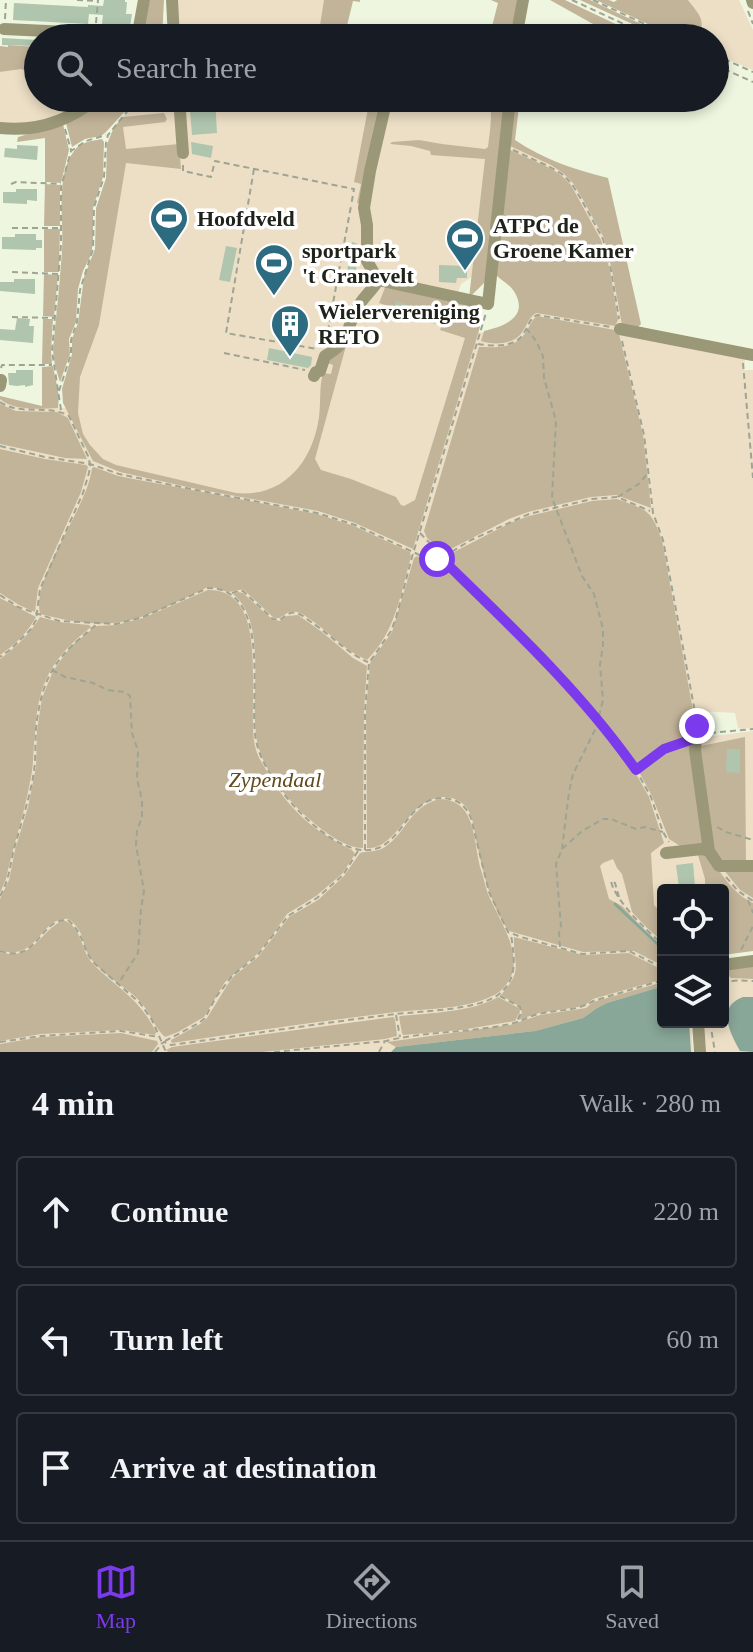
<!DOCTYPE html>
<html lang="en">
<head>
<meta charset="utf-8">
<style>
	body { margin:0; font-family:"Times New Roman",serif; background:#20242c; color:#f1f3f6 }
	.controls { position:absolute; right:24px; bottom:24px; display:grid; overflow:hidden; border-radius:8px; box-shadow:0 4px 12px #0003 }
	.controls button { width:72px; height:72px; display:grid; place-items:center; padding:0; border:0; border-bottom:2px solid #363941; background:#171b24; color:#f1f3f6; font:40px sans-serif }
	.stop { position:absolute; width:24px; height:24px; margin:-18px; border:6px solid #7c3aed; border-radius:50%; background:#fff }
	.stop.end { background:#7c3aed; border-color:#fff; box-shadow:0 2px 8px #0008 }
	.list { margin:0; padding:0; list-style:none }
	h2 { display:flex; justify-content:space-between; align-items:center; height:104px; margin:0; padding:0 32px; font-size:34px }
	h2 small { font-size:26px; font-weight:400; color:#9ea1a6 }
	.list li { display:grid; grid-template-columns:52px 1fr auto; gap:24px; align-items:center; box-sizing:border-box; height:112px; margin:0 16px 16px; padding:0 16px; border:2px solid #363941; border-radius:8px }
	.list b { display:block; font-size:30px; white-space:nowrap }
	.list em { font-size:26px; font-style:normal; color:#9ea1a6 }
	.icon { flex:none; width:44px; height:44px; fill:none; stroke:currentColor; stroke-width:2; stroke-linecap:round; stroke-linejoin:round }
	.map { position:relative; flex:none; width:753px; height:1052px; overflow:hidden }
	.search { position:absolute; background:#171b24; box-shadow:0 4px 12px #0003; left:24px; right:24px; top:24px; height:88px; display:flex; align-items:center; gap:20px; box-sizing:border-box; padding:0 28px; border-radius:44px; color:#9ea1a6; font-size:30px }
	.sheet { height:488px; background:#171b24 }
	nav { display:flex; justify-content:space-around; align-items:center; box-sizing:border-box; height:112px; border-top:2px solid #363941; background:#171b24; font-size:22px; color:#9ea1a6 }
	nav a { display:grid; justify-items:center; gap:4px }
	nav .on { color:#7c3aed }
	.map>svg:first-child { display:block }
	.green { fill:#eddfc6 }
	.forest { fill:#c2b499 }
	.water { fill:#88a798 }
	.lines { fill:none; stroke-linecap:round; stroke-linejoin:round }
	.stream { stroke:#88a798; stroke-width:3 }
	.building { fill:#afc5ad }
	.path { stroke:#9ea493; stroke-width:2; stroke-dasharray:6 4; stroke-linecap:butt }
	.minor { stroke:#9b9878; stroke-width:12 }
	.route { stroke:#7c3aed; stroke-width:10 }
	.labels { text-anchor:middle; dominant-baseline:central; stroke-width:7; stroke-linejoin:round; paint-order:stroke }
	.poi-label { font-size:22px; font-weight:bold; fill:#20231a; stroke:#fff; text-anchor:start }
	.park-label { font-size:22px; font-style:italic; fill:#614a1c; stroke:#fff }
</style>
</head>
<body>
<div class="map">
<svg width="753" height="1052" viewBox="0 0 753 1052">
	<rect width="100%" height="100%" fill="#eef6df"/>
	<path class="green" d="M175 0H328L322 38H177Z
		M688 0H739L753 30V70L715 54V38H699L703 26Z
		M13 69H21L38 76V98H89C54 119 42 124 0 124V72Z
		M140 98H498L481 271 461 284 451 310 467 337 415 503 405 508 317 506 412 535 475 332 513 334 522 303 509 139 565 171 602 217 632 336 745 358 744 370H753V728L741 729 738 728 735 713 700 711 706 737 753 731V949L723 890H663V1022H691L693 1052H0V397L42 407 73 408 120 126 123 117Z
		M753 967V1052H703L701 1022H723V972L733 968Z"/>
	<path class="forest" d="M150 0H164L162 38H142Z
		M324 0H360V2L353 1 344 38H318Z
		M491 0H520L513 38H489L498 3Z
		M550 0H565L645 38H623L593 24Z
		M580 0H590L671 38H663Z
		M596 0H609L614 2 617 0H688C699 15 706 18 699 38H678Z
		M8 45 38 47V76L21 69 0 72V46L8 47Z
		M104 98H137L106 132 101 136 85 139 72 147 66 123 89 111Z
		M370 98H385L362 204 357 203 361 184 354 182Z
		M482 98H507L486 281 469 298 485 159 431 155 430 151 411 146 390 144 392 142 419 140 442 144 485 149 488 147C489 138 494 108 488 101 487 99 484 99 482 98Z
		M513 98H520L515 140C543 159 575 170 608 178L641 324 635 330 622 325 612 270 604 238 582 198 573 183 563 173 551 165 510 146Z
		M164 113 167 119 165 122 123 127 126 149 179 144 181 169 126 163 99 325 80 377 78 413 83 434 90 445 103 459 116 465 236 493C284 498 313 461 319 417 321 402 319 387 323 373L331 374 333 365 325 362 349 335 315 459 321 470 351 479 396 497 401 505 404 506 415 500 465 338 440 330 443 323 379 303 386 285 473 306 480 327 413 549 355 523 318 511 192 488 120 472 93 461 63 403 62 389 72 354V339L78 323 84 277 95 249 96 208 106 178 107 144 114 127 123 117Z
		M63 124 69 150 61 183 45 182V138L17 142 18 137Z
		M102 139 104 142 103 177 93 208V242L91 255 83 271 78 289 76 322 69 339 70 354 60 382 55 366 53 350C56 317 60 283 62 250 64 220 55 176 74 151 80 142 91 141 102 139Z
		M510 150 550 168 561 175 571 185 601 240 610 270 618 320 615 326 536 313C527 319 527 327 520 335 511 345 492 345 481 341L484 331C502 327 529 318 515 293 511 285 502 281 496 275Z
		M45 184 60 185V226H44Z
		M44 229H60L59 272H44Z
		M44 274 58 275 54 317 43 316Z
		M537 316 615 330 619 334 643 435 651 508 616 495 591 497 528 512 509 519 443 553 427 538 424 531 479 347C493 347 511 349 522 337 529 331 529 322 537 316Z
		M43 319H53L51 350 52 364H42Z
		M53 366 59 396 58 408C40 409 14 411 0 399V396L42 406V367Z
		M0 404 16 411 57 412 68 418 87 459 65 458 0 444Z
		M0 449 45 459 86 465 88 467 81 492 38 588 35 612 19 605 0 593Z
		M94 467 118 476 317 514 354 526 410 552 411 557C400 595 396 631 367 660 347 652 332 635 314 622 309 619 303 613 297 612 290 610 285 614 280 618H274L244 590C238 589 234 592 228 592 221 590 216 587 208 587 180 600 145 620 114 623 90 625 63 620 40 614 31 577 87 510 92 468Z
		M617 499C648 511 650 508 662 540L696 727 703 843 685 849 669 839 652 796 638 770 605 724 565 678 477 589 448 563 450 554 510 523 529 516 592 501Z
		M417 556 425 560 440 561 446 566 562 682 602 727 635 772 649 797 664 843 651 853 654 905 657 908H663V942L646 927 632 912 622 874 617 868 613 859 603 863 600 866 609 899 622 906 653 939 663 946V966L634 951 583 952 509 931C491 907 483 872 477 844 474 832 474 818 467 808 458 796 441 794 428 801 405 812 392 850 367 848L366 711 370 663 392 632 414 558Z
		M208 590C275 589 244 710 256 750 259 760 266 769 271 778 291 812 317 833 352 850L355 854 342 874 316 896 287 914 269 940 256 955 225 982 204 1017 178 1032 165 1037C155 1028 151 1015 143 1005 129 987 103 977 90 957 80 942 87 934 69 919 39 916 39 963 0 950V899L9 880 15 850 28 807 36 767 37 730 42 698 53 671 71 646 96 626 116 625 143 618Z
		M238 592 243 593 273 620 280 621 287 616 298 615 322 632 353 658 367 666 364 711 363 848C347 848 327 834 314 823 292 805 268 778 259 749 246 707 271 625 233 594Z
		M0 598 36 617C28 632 15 645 0 655Z
		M40 617 59 622 89 625 91 627C52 658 38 682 35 733 33 749 34 766 30 782 24 815 13 846 6 879L0 893V659C16 647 30 634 40 617Z
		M745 737 746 864H723L710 851 696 750 701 746Z
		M440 799C477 800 473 842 481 870 484 878 485 886 488 894 498 918 520 948 512 974 508 983 502 992 492 996 468 1009 424 1009 396 1012 321 1021 246 1032 172 1043L171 1040 200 1024 207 1018 228 984 234 976 258 957 289 917 318 900 344 876 360 853C368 851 378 852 385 847 407 832 410 806 440 799Z
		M708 854C721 873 732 893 753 903V951L723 955V890H705V879L698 855Z
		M753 868V898L740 890 723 869Z
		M63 920C83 927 80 950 93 964 117 988 140 999 156 1032L155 1035 122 1030 41 1034 0 1041V952C33 962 38 933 63 920Z
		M514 937 583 955 629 953 663 970V979L593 999 584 1006 539 1013 518 1020 522 1013 520 1007 501 995C524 969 513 966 514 937Z
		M753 964V979L731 978 728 975V968Z
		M663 982V986L607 1003 597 1008 583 1018 535 1031 396 1047 387 1042 510 1025 540 1015 586 1008 593 1002Z
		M498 997 519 1008 520 1012 515 1021 461 1030 403 1035 402 1033 399 1017 400 1016C430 1013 473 1012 498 997Z
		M393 1017 395 1019 397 1036 385 1039 262 1052H168L166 1050 172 1047Z
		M121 1033 157 1041 158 1044 152 1052H0V1044L41 1037Z"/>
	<path class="water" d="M663 986V1022H689L691 1052H391L396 1047 535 1031 583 1018 597 1008 607 1003Z
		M743 997H753V1052L740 1051C731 1034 715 1007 743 997Z"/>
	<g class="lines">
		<path class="stream" d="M615 904 663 949"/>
	</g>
	<path class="building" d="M104 0H125V2H127L126 14H132L130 26 102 24 103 15 89 14 88 24 13 20 14 3 88 7V5L103 6Z
		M2 38 38 40V46L2 45Z
		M189 98H215L217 133 192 135Z
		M191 142 213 146 211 158 192 154Z
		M17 145 38 146 37 160 4 157 5 148 17 149Z
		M16 189H37V201L27 200V204L3 203V192H16Z
		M15 234H36V240H42V248H36V250L2 249V237H15Z
		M352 242 358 244 356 271 363 272 366 276 362 286 347 284V282L341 281 343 271 347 272Z
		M226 246 237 248 230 282 219 280Z
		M439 265 467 266V278H457L456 283 439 282Z
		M14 279H35V294L0 291V282H14Z
		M396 301 421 310 422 307 439 312 435 324 393 308Z
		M17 318 30 319 29 326H34L33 343 0 340V329L15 330Z
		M269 348 312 357 311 365 308 368 267 360Z
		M16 370H33V385L25 387V385L17 386 9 385 8 373H16Z
		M727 749H740V773L726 772Z
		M693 863 695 886 679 888 676 865Z"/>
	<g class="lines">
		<path class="path" d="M77 0 98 1
			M572 0 654 38
			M593 0 675 38
			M748 11 753 24
			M5 19 6 0
			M96 23 98 0
			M715 55 753 72
			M715 65 753 82
			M65 129 71 150
			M513 150 550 167 562 174 572 184 581 199 603 239 611 270 619 319
			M183 165V171L211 177 215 161 354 189 351 206
			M254 169 226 333 317 349
			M11 184 16 182 61 184
			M12 228H60
			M12 272 58 274
			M12 317 55 318
			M526 328 536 341 543 356 544 378 556 421 552 498 582 576 594 594 603 629V645L600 665 603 700 596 728 573 774 569 792 562 849
			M326 341 351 206
			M622 341 644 435 653 513 663 540 697 723
			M478 344C491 346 512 348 522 336 528 328 528 320 537 315L611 327
			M224 353 305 370
			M743 363 753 478
			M1 368 2 365H52
			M59 391 71 354V340L77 322 80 290 93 249 94 207 104 177 106 143 108 135 138 98
			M0 402C20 416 48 404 69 416L88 456 90 464 89 473 83 493 40 589 36 620 31 629 11 649 0 657
			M61 410 52 351 61 245V187L71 151 86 141 106 135
			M0 446 45 457 90 464 119 474 191 489 317 513 355 525 426 558 443 557 471 540 529 514 592 499 617 497 650 511
			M618 497 640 483 647 474
			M420 533 443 557 447 564 563 680 616 741 636 770 651 797 663 832 669 842
			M232 593 238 591H243L273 619 280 620C285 616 290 611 297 613 303 615 309 621 314 624 333 637 347 653 368 662
			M0 595 18 607 59 621 116 624 143 617 208 588C271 588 250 694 255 734 257 751 264 764 273 779 290 806 342 862 378 848 405 838 412 791 450 799 461 801 467 809 471 818L489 892 508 932 521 937 582 954 629 951 663 968
			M52 670 65 677 93 683 108 690 125 692 130 696 132 733 138 751 137 779 142 800V817L137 831 136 845 144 891 141 909 138 953 118 984
			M710 733 753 729
			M638 769 664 749 687 741
			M717 827 726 832 753 840
			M365 850V711L369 663 391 631 396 618 412 557 486 313
			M726 877 738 891 753 901
			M0 896C9 881 10 865 14 849 21 823 30 798 34 771 36 757 35 742 36 728 42 675 56 657 96 625
			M619 897 615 883 611 881C614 899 648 933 663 944
			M748 900 753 913
			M560 947 559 933 561 927 556 864 562 849 582 831 603 819H611L636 829 645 827 663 832
			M741 950 753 926
			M0 951C39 964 39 918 68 920 86 936 81 948 94 963L140 1003 152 1020 166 1052
			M723 986C731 978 742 981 753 981
			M500 996 520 1007 521 1013 517 1021
			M396 1015 400 1037
			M710 1022 715 1052
			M165 1041 199 1023 205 1018 216 997 233 975 257 956 288 916 317 898 343 875 358 851
			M0 1042 41 1036 121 1031 159 1037
			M161 1044 164 1042 171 1045C246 1035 321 1023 396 1014 422 1011 477 1010 498 995 519 979 514 957 511 934
			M155 1052 161 1045
			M274 1052 386 1041C426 1031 469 1033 510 1024 520 1022 529 1016 539 1014 559 1009 576 1012 593 1001L663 980
			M379 1052 385 1041"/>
		<path class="minor" d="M172 0 174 38
			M752 0 753 3
			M4 29 112 34 121 38
			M137 38 144 0
			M516 38 523 0
			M179 98 183 153
			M0 128C36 132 69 121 97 98
			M378 280 488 304 510 98
			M378 280 367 261V225L364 208 370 171 387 98
			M620 329 753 355
			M314 376 316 372 320 371 325 356C354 339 343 332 358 307 363 297 373 290 378 280
			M0 386 1 380
			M700 734 696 738 695 750 709 851
			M666 853 702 849 709 851 719 866H753
			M723 965 753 961
			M698 1022 700 1052"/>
	</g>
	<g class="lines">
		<path class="route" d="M437 559 443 557 447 564C514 629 583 694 636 770L664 749 696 738 700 734 697 731V726"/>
	</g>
	<defs>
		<g id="stadium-pin" transform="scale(2)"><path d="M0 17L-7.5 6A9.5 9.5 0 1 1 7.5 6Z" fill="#2d6b81" stroke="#fff"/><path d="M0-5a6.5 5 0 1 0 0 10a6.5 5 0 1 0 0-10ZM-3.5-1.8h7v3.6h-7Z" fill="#fff"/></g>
		<g id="building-pin" transform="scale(2)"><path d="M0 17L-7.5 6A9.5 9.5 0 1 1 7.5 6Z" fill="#2d6b81" stroke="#fff"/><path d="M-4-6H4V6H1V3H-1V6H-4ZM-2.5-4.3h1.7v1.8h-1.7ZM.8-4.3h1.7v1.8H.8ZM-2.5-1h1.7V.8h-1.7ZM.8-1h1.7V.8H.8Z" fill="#fff"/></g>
	</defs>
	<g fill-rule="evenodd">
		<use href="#stadium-pin" x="169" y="218"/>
		<use href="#stadium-pin" x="465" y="238"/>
		<use href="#stadium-pin" x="274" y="263"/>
		<use href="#building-pin" x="290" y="324"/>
	</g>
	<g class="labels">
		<g class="poi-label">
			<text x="197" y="218">Hoofdveld</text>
			<text x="493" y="225">ATPC de<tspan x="493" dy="25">Groene Kamer</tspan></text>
			<text x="302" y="250">sportpark<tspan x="302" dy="25">'t Cranevelt</tspan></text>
			<text x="318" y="311">Wielervereniging<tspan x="318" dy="25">RETO</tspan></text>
		</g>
		<g class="park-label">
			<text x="275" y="779">Zypendaal</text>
		</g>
	</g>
</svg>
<div class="controls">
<button><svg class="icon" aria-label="locate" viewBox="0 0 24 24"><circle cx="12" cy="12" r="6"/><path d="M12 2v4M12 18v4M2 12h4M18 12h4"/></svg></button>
<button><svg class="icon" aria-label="layers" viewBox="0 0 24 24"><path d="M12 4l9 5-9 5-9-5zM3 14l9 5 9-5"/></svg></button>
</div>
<div class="stop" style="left:437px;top:559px"></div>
<div class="stop end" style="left:697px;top:726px"></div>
<div class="search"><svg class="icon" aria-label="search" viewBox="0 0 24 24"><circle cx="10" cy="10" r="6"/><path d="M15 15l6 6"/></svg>Search here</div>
</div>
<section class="sheet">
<h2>4 min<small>Walk · 280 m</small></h2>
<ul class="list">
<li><svg class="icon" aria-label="ahead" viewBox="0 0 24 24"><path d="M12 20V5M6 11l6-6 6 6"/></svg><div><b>Continue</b></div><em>220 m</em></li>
<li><svg class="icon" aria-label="left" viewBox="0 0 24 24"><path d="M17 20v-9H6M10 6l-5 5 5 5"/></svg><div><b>Turn left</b></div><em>60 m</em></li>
<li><svg class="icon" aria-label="arrive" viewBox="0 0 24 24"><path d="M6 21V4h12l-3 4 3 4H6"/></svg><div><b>Arrive at destination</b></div></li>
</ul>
</section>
<nav>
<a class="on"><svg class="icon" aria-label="map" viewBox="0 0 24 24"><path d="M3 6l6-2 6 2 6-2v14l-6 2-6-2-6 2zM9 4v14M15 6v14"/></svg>Map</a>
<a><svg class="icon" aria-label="directions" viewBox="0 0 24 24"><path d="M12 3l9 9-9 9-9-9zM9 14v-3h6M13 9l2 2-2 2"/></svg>Directions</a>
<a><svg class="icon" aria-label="saved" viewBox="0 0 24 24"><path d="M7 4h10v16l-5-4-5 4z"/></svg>Saved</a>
</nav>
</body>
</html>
